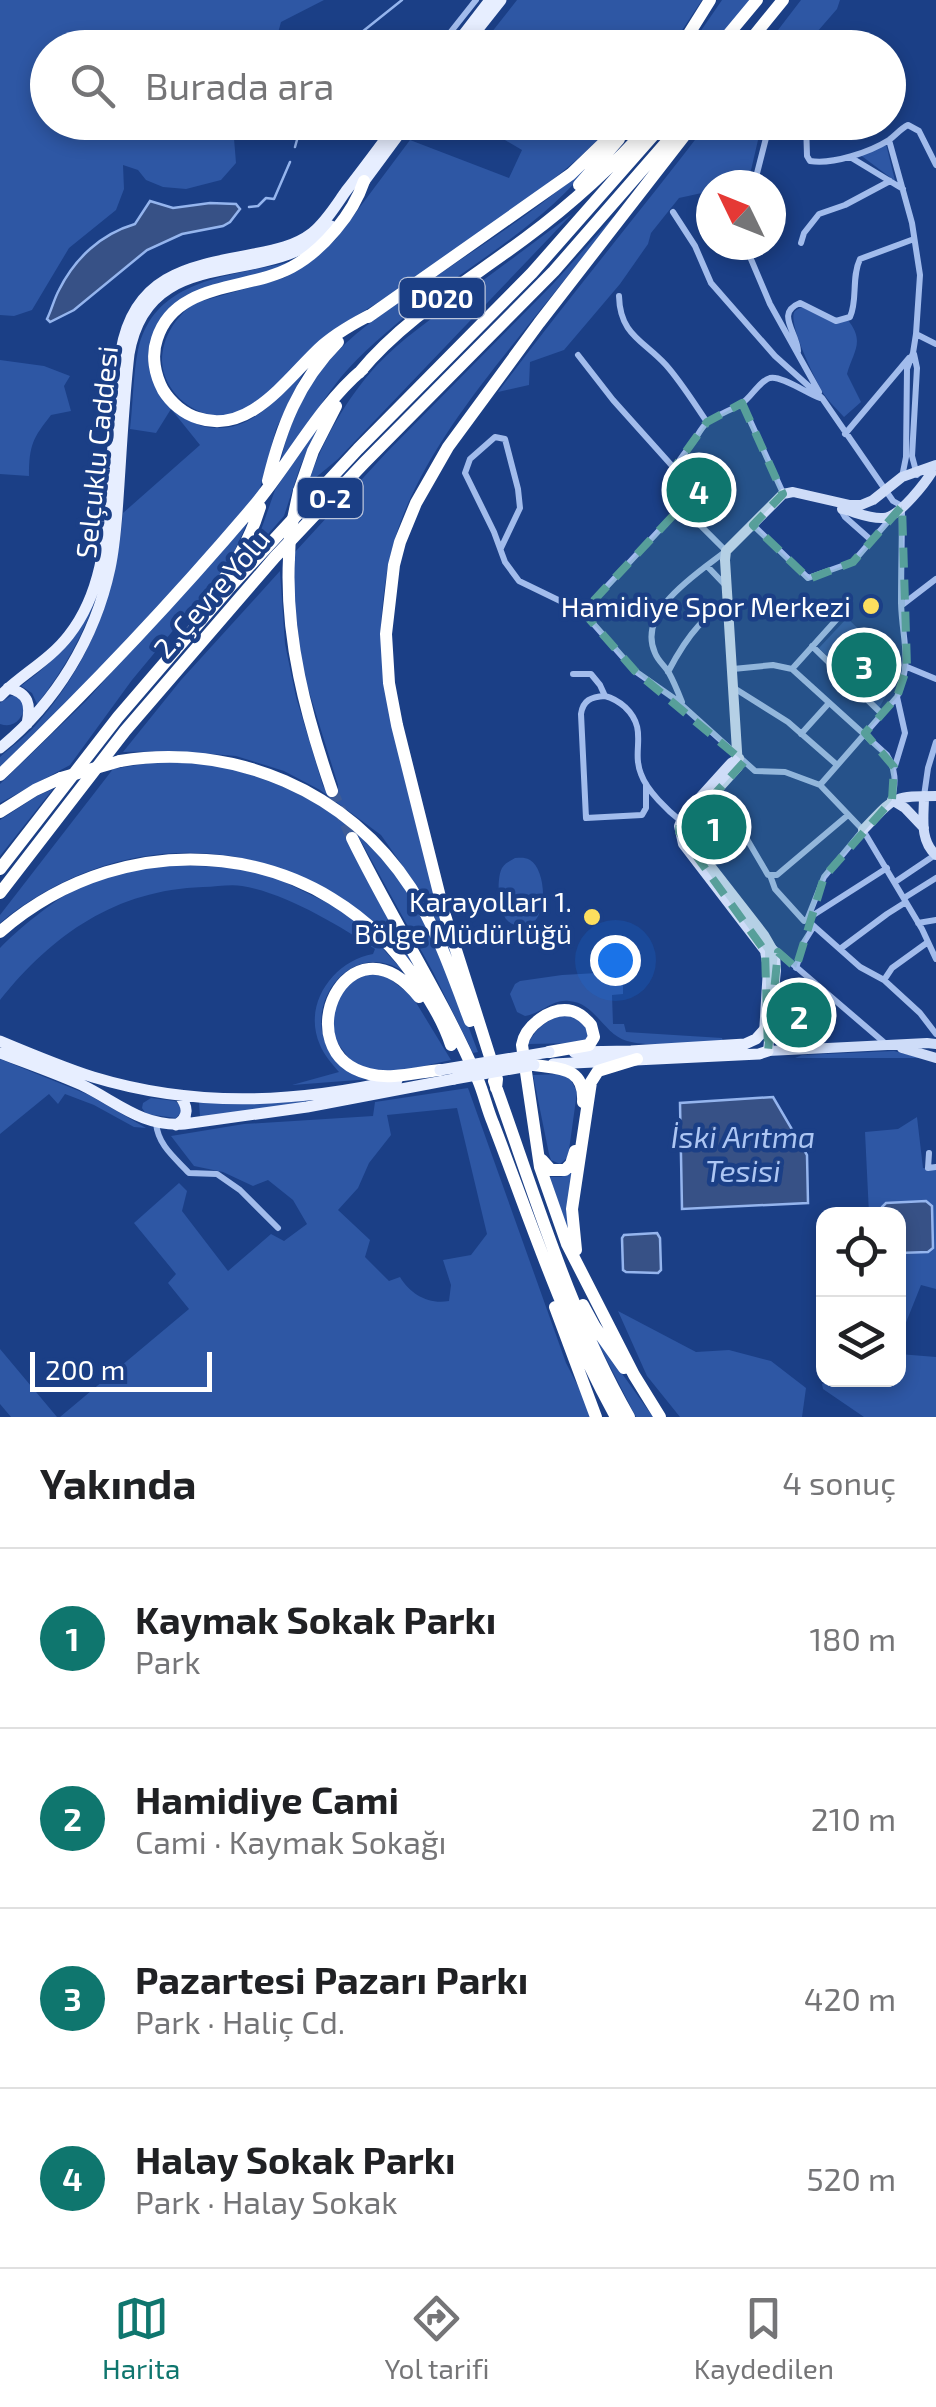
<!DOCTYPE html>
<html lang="tr">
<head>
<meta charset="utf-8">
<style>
	body { margin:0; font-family:"Exo 2",sans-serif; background:#f2f2f2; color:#202124 }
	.controls { position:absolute; right:30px; bottom:30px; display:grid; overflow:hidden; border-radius:20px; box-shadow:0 5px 15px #0003 }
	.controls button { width:90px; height:90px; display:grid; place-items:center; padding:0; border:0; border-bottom:2px solid #e0e0e0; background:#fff; color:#202124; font:50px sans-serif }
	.compass { position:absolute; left:696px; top:170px; width:90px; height:90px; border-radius:50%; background:#fff; box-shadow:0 5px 15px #0003; rotate:313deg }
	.scale { position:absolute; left:30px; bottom:25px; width:182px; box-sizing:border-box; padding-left:10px; border:5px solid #fff; border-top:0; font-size:28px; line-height:35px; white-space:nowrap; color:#fff; -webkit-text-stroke:8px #1b3f86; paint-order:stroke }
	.you { position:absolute; left:615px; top:960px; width:35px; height:35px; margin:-25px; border:8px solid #fff; border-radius:50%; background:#1a73e8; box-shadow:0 0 0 15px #1a73e833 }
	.badge { display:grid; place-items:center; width:65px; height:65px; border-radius:50%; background:#0f766e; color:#fff; font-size:32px; font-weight:700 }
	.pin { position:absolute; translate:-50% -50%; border:5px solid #fff; box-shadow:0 2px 10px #0006 }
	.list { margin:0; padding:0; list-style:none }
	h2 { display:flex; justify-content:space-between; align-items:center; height:130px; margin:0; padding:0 40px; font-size:42px }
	h2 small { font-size:32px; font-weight:400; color:#757577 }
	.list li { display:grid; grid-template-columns:65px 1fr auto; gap:30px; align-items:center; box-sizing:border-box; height:180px; padding:0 40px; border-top:2px solid #e0e0e0 }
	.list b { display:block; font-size:38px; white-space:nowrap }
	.list p { margin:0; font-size:32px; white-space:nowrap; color:#757577 }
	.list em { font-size:32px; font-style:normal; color:#757577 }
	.icon { flex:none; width:55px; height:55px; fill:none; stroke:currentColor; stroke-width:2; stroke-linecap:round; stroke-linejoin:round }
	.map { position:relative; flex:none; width:936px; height:1417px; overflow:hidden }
	.search { position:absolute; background:#fff; box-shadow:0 5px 15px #0003; left:30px; right:30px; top:30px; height:110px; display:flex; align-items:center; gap:25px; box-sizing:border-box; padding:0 35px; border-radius:55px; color:#757577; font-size:38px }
	.sheet { height:850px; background:#fff }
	nav { display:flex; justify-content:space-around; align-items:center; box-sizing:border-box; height:140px; border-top:2px solid #e0e0e0; background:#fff; font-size:28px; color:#757577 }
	nav a { display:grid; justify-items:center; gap:5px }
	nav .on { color:#0f766e }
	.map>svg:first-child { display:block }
	.green { fill:#2e57a4; fill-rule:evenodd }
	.water { fill:#375186; stroke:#95b5ee; stroke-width:2.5 }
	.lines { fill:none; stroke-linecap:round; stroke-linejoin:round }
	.stream { stroke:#95b5ee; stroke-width:2.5 }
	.highway-tunnel { stroke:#3d5c98; stroke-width:12; stroke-dasharray:12 6; stroke-linecap:butt }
	.street { stroke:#a2bcec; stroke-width:6 }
	.secondary { stroke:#cedcf8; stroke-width:10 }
	.primary { stroke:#e7eeff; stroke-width:11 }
	.highway { stroke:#fff; stroke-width:12 }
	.primary-bridge { stroke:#e7eeff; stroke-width:11 }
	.highway-bridge { stroke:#fff; stroke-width:12 }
	.marked { fill:#579f9a; fill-opacity:0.2; stroke:#579f9a; stroke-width:8; stroke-dasharray:20 12; stroke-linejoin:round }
	.poi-dot { fill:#fddf5e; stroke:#1b3f86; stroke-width:4 }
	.labels { text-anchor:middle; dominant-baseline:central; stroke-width:9; stroke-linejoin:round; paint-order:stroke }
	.shield { fill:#1b3f86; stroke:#bbc5db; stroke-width:2.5 }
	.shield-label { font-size:25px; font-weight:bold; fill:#fff }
	.street-label { font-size:28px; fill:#fff; stroke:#1b3f86 }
	.poi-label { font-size:28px; fill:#fff; stroke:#1b3f86; text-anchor:end }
	.water-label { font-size:30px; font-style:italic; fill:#adc6f3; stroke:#1b3f86 }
</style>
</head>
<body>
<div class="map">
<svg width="936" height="1417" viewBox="0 0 936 1417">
	<rect width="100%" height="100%" fill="#1b3f86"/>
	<path class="green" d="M0 0H324L281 22 276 40V47L48 48V122L235 123 233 126 236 163 221 180 186 189 163 187 146 180 138 170 123 165 124 189 116 210 69 248 32 310 14 316 0 315Z
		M517 0H702L671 47H480Z
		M722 0H750L711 47 689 48Z
		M801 0H840L837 9 804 47H765Z
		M476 123H614C574 167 533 195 484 229 455 250 426 271 396 291 375 305 352 317 331 332 299 356 269 403 232 414 200 423 163 394 162 361 162 337 176 316 195 303L284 278 313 260 336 239 410 140 509 178 522 150Z
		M708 123H762L748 183 711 185V191L679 198 651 233 648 244 620 284 564 350 530 362 529 385 498 392C566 301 639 213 708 123Z
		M886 144 895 181 859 154Z
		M596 158C547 222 477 260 414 309 389 330 362 352 341 377 319 404 301 437 280 466 288 423 307 382 338 351 361 327 389 309 417 290 477 247 542 209 596 158Z
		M572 214 338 459 308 484C322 441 346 399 377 365 402 339 432 318 461 297 498 269 535 242 572 214Z
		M613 217 614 218C584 256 553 294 522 333 478 388 431 447 404 513 389 549 383 588 381 626L457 970 428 902 381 835 320 790 284 771 236 756 176 751 123 752 181 680 280 571 285 644 296 697 323 786 330 794 338 791V785L303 672 294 599 295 552 386 453 553 284Z
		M300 259 173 307 152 368C162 381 183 415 195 423 202 427 210 428 218 428 257 428 280 394 305 369L276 429 259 492 140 630 0 769V757C12 746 24 738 35 726 90 664 116 595 123 513L200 445 171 409 156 433 130 429C133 403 133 375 138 350 155 273 240 277 300 259Z
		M802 307 830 320 847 319C866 342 853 351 847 374L861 402 844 417C837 409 829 402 823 393 816 381 786 321 795 311 797 309 800 308 802 307Z
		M0 360 44 366 70 376 64 386 71 411 51 415C33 438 29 445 29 476L0 474Z
		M320 422 300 467 284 516 254 550 275 490Z
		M692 458 726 492 700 520 674 487 678 471Z
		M250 517 229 563 132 680 70 765 0 803V784L86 701Z
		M99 589C85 632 65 669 37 704L32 693 21 686 39 672 63 650Z
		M847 618 893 662 891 687 879 708 819 648Z
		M11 696H18L26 705C22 718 15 729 0 724V703Z
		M161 761C179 762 197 761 215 764 227 766 239 772 251 775 321 797 379 840 417 904 443 949 459 1003 478 1052L473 1053 433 972 357 834 348 839 417 969C310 834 133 814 0 923V915L113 769Z
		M53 789 0 856V820L37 796Z
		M719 806 731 825 704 848 696 839C696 824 708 814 719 806Z
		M515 858C521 858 524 857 530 860 547 870 550 925 523 926 518 926 512 925 508 921 498 913 496 879 502 868 506 862 509 862 515 858Z
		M169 865 223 867 270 875 336 907 366 930 403 971C334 928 276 1053 371 1079L292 1085 339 1072C332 1064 324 1055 320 1045 302 1005 333 961 373 954L375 949C338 925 286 893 242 886 230 884 216 887 203 887 116 890 53 934 0 1000V948C17 930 54 900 76 889 104 874 139 869 169 865Z
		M633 971V975L623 976V994L612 995 613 1024H624L626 1032 722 1038 723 1041C697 1042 650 1048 627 1041 603 1034 596 1003 569 1001 552 999 541 1014 525 1016L517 1012 510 994 515 984 520 981 562 975Z
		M369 974 386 976 412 996 451 1060 396 1072 375 1073 353 1064 334 1038 331 1013 348 983Z
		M566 1015 575 1017 589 1031 587 1040 580 1043 528 1044C536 1028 548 1018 566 1015Z
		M894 1051 921 1058H795L802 1055Z
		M0 1059 89 1095 146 1128 134 1127 94 1105 65 1094 58 1104 49 1094 0 1134Z
		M561 1074 571 1080 577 1092 569 1150 567 1158 560 1164 551 1160 549 1154 533 1075Z
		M468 1088 566 1363 594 1417H60L189 1309 168 1283 176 1274 134 1223 179 1183 187 1191 182 1211 228 1271 271 1234 284 1241 307 1224 293 1200 268 1180 253 1186 223 1172 194 1166 171 1136 244 1124 373 1116 375 1102ZM457 1108 487 1234 471 1255 443 1260 451 1285 449 1301C429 1305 410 1294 400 1277L389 1281 365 1257 370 1240 338 1210 358 1188 369 1163 391 1135 387 1115Z
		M151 1098 175 1101 180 1105 182 1111 176 1118 146 1114 142 1108 143 1103Z
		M313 1100V1102L200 1117 199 1102 278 1103Z
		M917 1117 923 1168 936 1169V1289L921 1285 899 1340 898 1214H869L865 1132 898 1129Z
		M572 1172 568 1232 550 1177H561Z
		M618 1311 696 1352 729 1350 771 1361 806 1388 802 1417H680L647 1376Z
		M593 1333 653 1417H636Z
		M0 1349 57 1417H11L0 1404Z
		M899 1354 936 1357V1417H864L823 1389 822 1384 831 1380H898Z"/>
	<path class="water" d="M150 201 173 208 210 203 236 204 240 209 230 222 223 226 182 234 147 250 74 310 50 322 47 319C52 309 54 299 59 290 75 258 101 234 135 224Z
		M773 1097 807 1155 808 1203 682 1209 680 1103Z
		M926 1201 932 1206 933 1248 928 1252 899 1253 898 1214H882V1207L886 1203Z
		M657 1233 660 1238 661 1270 658 1273 626 1272 623 1270 622 1238 624 1235Z"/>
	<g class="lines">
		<path class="stream" d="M342 48 402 0
			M295 147 302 122
			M249 207 258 206 266 198 274 199 290 162"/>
		<path class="highway-tunnel" d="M332 791 352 838"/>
		<path class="street" d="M438 48 476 0
			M806 122 807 156 810 161C832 165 870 152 889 140 896 135 900 129 908 125L919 131 936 165
			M889 140 912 223 920 275 916 334 913 353 907 369 906 457 902 477
			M850 157 903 189
			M754 185 766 138
			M673 212 695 246 711 283 775 356 822 398 893 501 902 506C902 538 901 571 901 603 902 640 913 660 897 697L820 785
			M801 243 804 233 819 214 845 205 890 181
			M745 245 770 304 819 392
			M619 296C620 335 643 340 666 365 681 382 694 403 707 422
			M916 334 936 344
			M798 351C797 332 775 313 800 303L836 321 850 317C858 300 851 278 860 259L914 239
			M914 354 917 368 912 456 917 475
			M578 355 613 400 674 468
			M742 403 783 493
			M845 434 909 358
			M841 510 845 517 871 540
			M753 525 808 578 853 562 891 518
			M501 548 520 508 518 489 505 439 495 437 470 459 465 473 494 532 505 562 519 581 583 612 635 671 675 699 755 771 785 772 820 785 863 830 922 929 936 959
			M707 566 727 587
			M902 605 936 579
			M583 612 681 507
			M812 646 882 714
			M907 667 936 679
			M733 669 773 665 792 669 887 755C896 770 896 782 892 800
			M792 669 846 609
			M668 672C680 649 703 611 729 606
			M573 674H591L600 685 605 696C613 698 618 701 625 707 649 730 631 749 641 774 647 791 668 811 682 822
			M734 688 788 722 836 764
			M605 696C591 697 583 700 581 714L586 818 642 815 646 808V784
			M682 702C678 692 674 682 669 673 665 666 658 661 655 653 636 611 698 573 726 551L671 496C664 475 682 457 694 441 698 435 702 426 708 422 717 415 731 410 741 404 752 397 758 382 770 378 781 375 808 394 820 398
			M801 734 829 703
			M895 766 905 733 897 697
			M717 788 768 875H777L848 815
			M924 796 928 768 936 742
			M863 830 824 877 807 920 860 967 884 980 920 1013 936 1034
			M770 875 775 889 804 921 887 868
			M895 882 935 855
			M904 898 936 878
			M918 923 936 920
			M774 948 886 1044
			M840 949 887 914 906 902
			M796 968 804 942 814 926
			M884 980 892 968 928 942
			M156 1123C158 1145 174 1157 189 1173L217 1174 240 1190 278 1228
			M929 1153 928 1168 936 1167"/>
		<path class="secondary" d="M842 509C855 512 870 519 883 518 899 518 927 481 935 467
			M739 758 731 763 683 816 679 826 683 844 765 951 768 968 764 1034
			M924 796C924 817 919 840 936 855
			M892 800 905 808 924 828
			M863 830C894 798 890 796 936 796
			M902 1048 936 1058
			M768 1051 776 970 775 954 764 935 691 841 688 828 692 818 738 767 725 560 726 551 783 494 793 492 850 505H861L873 500 902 477 936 465
			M768 1051 927 1043 936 1044"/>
		<path class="primary" d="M453 48 490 0
			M463 48 501 0
			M360 187 408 122
			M8 688C29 693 31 705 27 724
			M0 696C22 674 50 660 69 635 105 589 106 530 111 474 114 433 116 391 121 351 134 274 190 266 254 254 274 250 295 246 312 233 326 222 336 205 346 191 364 168 381 145 398 122
			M0 748C56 703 95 638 110 568 116 540 117 512 119 484 122 440 124 397 129 354 149 237 273 293 331 226
			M0 1041C31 1054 62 1067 93 1077 195 1108 295 1103 397 1080
			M574 1052 631 1051 745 1044 756 1039 765 1029
			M0 1053C27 1063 55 1073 82 1085 117 1102 142 1127 184 1124L307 1107 454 1079
			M553 1064 759 1054 768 1051
			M176 1125C190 1117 188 1106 179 1095"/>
		<path class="highway" d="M680 48 710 0
			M717 48 757 0
			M744 48 783 0
			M364 181C353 214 323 250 292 267 248 291 175 281 157 339 151 356 155 375 163 390 171 403 184 414 198 418 251 436 289 375 323 345 338 332 356 322 374 313
			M579 185 619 139
			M368 317 571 174 625 122
			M359 373C405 317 470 280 527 237 573 203 615 164 653 122
			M268 481C281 428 298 382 338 342
			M299 491 313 451 336 406
			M289 558C285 638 306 716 332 791
			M214 592C235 566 250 540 260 507
			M120 761C234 742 348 791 411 888 437 929 453 976 470 1021
			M0 775C89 690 173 601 253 507 291 462 318 407 363 369
			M0 812 35 790 61 778
			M352 838C392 920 442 996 478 1080 484 1094 487 1109 493 1123 531 1222 564 1324 616 1417
			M0 869 118 717 229 588 358 449 532 273 665 122
			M0 893 125 731 275 557 364 463 554 271 684 122
			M0 932C128 820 325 838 419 984 432 1003 444 1023 451 1045
			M419 997C348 909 283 1053 369 1074 391 1080 418 1072 440 1070
			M549 1052 589 1045 594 1037 591 1025C586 1019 580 1013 572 1011 551 1006 525 1026 522 1045L540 1167 567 1244 634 1375 660 1417
			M534 1065C560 1069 585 1067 583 1102
			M494 1081C535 1195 569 1312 629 1417
			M496 1088 497 1079 443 909 397 725 389 683 386 634 394 565 400 542 416 503 448 447 539 323 695 122
			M542 1160 551 1170H565L571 1164 575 1151
			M576 1250 572 1209 591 1082 598 1071 637 1059
			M583 1305 595 1327 624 1368
			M555 1307 596 1417"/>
		<path class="primary-bridge" d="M440 1070 549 1052
			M454 1079 534 1065"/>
		<path class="highway-bridge" d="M289 558 290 533 299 491
			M61 778 120 761"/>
	</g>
	<path class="marked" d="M742 403 783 494 753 525 809 579 853 562 902 506 907 667 897 697 865 733 894 767 892 800 824 877 796 968 778 952 768 1051 765 951 679 832 680 821 687 824 744 762 635 671 583 612 681 507 671 496 674 468 707 422Z"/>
	<g class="poi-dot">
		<circle cx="871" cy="606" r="10"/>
		<circle cx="592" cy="917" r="10"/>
	</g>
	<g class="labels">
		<g class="shield">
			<rect x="399.5" y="278" width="85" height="40" rx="8"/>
			<rect x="297.5" y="478" width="65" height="40" rx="8"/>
		</g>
		<g class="shield-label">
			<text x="442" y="298">D020</text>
			<text x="330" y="498">O-2</text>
		</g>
		<g class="street-label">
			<text transform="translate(96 452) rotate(-84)">Selçuklu Caddesi</text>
			<text transform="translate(211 593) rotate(-49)">2. Çevre Yolu</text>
		</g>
		<g class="poi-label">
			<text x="851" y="606">Hamidiye Spor Merkezi</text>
			<text x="572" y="901">Karayolları 1.<tspan x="572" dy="32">Bölge Müdürlüğü</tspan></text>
		</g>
		<g class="water-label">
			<text x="743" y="1136">İski Arıtma<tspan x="743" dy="34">Tesisi</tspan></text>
		</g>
	</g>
</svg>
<div class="controls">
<button><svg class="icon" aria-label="locate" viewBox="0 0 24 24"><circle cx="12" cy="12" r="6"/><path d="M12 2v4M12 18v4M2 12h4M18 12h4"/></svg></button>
<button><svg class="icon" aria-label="layers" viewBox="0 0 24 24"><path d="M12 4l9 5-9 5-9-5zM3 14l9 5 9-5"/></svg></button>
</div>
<svg class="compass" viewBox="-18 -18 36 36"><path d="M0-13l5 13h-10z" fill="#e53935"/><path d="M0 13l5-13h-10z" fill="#757577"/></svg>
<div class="scale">200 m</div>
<div class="you"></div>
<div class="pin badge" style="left:714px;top:827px">1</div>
<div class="pin badge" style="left:799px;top:1015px">2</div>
<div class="pin badge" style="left:864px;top:665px">3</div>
<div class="pin badge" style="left:699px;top:490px">4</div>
<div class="search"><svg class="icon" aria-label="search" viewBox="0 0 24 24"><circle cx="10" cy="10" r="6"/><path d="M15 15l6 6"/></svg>Burada ara</div>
</div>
<section class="sheet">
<h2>Yakında<small>4 sonuç</small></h2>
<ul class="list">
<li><span class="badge">1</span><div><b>Kaymak Sokak Parkı</b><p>Park</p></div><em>180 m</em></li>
<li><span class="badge">2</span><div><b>Hamidiye Cami</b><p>Cami · Kaymak Sokağı</p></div><em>210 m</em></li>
<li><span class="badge">3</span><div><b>Pazartesi Pazarı Parkı</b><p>Park · Haliç Cd.</p></div><em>420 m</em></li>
<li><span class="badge">4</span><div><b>Halay Sokak Parkı</b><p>Park · Halay Sokak</p></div><em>520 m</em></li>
</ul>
</section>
<nav>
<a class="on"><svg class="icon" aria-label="map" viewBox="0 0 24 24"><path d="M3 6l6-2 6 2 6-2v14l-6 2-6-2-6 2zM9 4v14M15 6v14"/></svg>Harita</a>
<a><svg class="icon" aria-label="directions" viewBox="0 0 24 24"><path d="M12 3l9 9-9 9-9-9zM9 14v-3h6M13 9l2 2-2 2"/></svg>Yol tarifi</a>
<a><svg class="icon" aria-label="saved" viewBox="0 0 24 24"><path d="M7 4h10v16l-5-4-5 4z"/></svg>Kaydedilen</a>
</nav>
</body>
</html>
